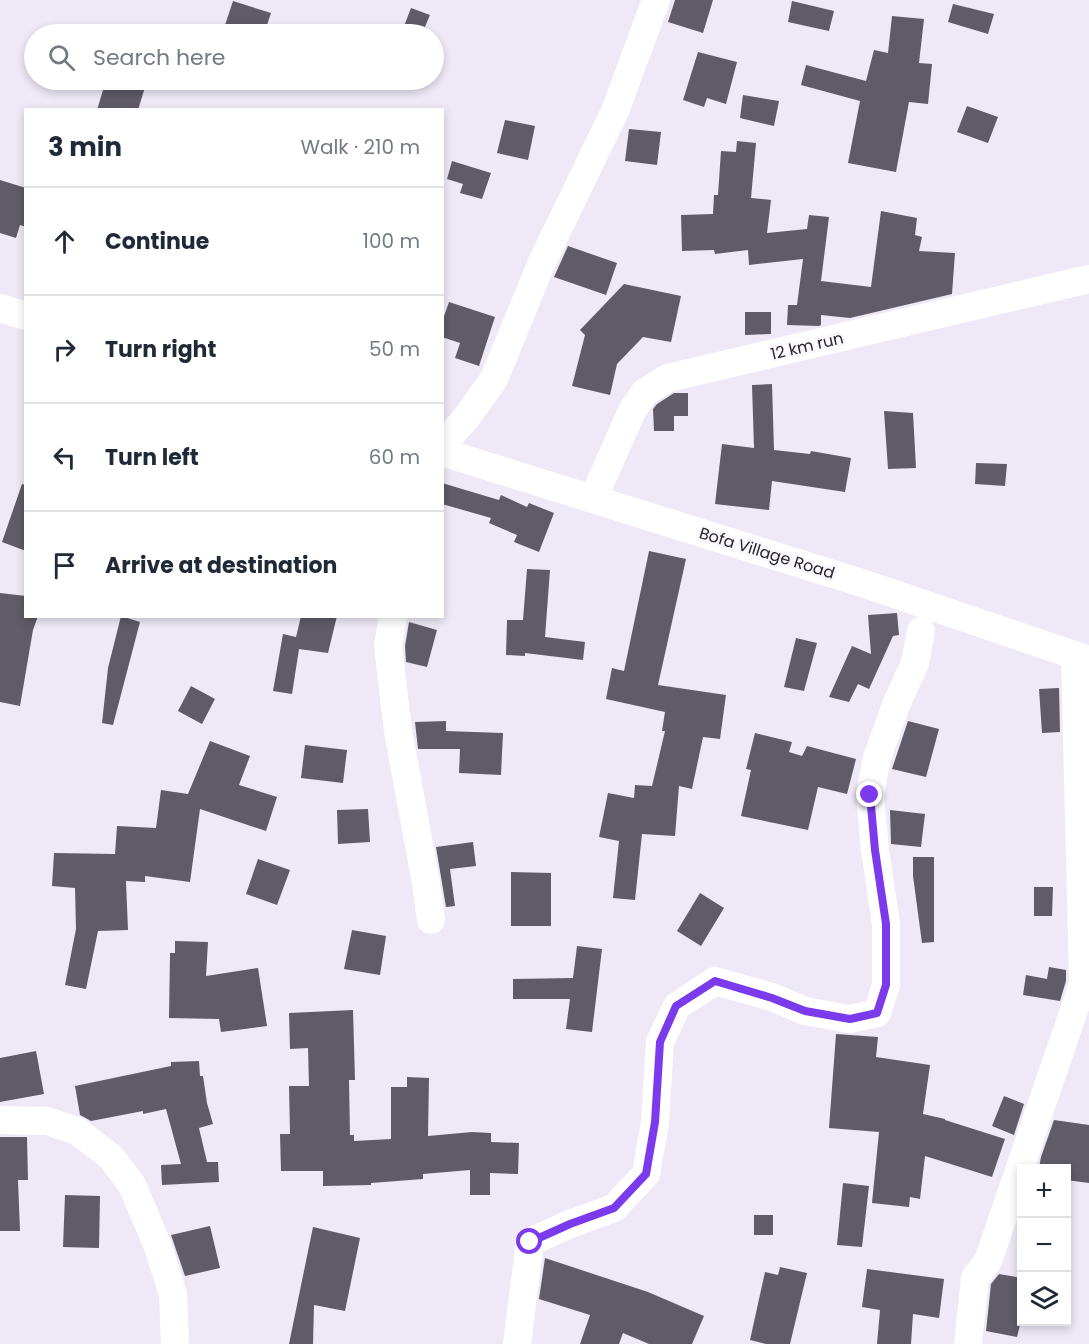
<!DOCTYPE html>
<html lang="en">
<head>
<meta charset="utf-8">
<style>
	body { margin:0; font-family:Poppins,sans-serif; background:#f2f2f3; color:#1f2937 }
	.controls { position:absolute; right:18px; bottom:18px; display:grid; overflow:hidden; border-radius:0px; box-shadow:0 3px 9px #0003 }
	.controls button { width:54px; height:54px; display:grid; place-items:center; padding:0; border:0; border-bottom:2px solid #e0e1e3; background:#fff; color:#1f2937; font:30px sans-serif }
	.stop { position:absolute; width:18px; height:18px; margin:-14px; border:4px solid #7c3aed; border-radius:50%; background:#fff }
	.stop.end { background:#7c3aed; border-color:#fff; box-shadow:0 2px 6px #0008 }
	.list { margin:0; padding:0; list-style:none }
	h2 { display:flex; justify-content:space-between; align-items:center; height:78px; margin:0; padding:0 24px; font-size:26px }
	h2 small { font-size:20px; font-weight:400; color:#747a83 }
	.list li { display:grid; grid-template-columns:39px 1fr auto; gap:18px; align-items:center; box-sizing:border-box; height:108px; padding:0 24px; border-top:2px solid #e0e1e3 }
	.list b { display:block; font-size:22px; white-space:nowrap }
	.list em { font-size:20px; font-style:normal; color:#747a83 }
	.icon { flex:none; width:33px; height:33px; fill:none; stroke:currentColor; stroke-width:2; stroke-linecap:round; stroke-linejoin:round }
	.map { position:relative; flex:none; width:1089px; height:1344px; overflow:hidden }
	.search { position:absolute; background:#fff; box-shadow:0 3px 9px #0003; left:24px; top:24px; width:420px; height:66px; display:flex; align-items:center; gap:15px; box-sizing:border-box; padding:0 21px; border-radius:33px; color:#747a83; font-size:22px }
	.panel { position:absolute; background:#fff; box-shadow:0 3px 9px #0003; left:24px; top:108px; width:420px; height:510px; border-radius:0px }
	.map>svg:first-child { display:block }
	.building { fill:#5f5b67 }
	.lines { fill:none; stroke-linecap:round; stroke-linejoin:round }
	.minor { stroke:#fff; stroke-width:28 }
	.route { stroke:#7c3aed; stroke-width:8 }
	.labels { text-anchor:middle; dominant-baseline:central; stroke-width:6; stroke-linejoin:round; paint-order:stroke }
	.street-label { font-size:16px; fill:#27252a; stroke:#faf8fe }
</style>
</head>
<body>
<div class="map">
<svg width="1089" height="1344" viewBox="0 0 1089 1344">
	<rect width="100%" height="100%" fill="#efe9f7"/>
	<path class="building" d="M675 0H713L703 33 668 22Z
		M233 1 271 13 264 34H222Z
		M792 1 834 11 829 31 788 22Z
		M953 4 994 14 988 34 948 22Z
		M411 8 430 15 422 34H401Z
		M892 16 924 19 919 63 932 64 928 104 909 102 896 172 848 163 860 101 801 85 806 65 866 81 874 50 888 53Z
		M698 52 737 62 726 104 707 98 704 107 683 100Z
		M106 80H132L146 84 138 110H97Z
		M743 95 779 101 774 126 740 118Z
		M967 106 998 117 988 143 957 132Z
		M505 120 535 126 528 160 497 153Z
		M629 129 661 132 657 165 625 161Z
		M737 141 756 143 751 198 771 200 767 233 807 229 809 215 829 217 821 281 871 287 881 211 917 218 915 235 922 237 919 251 955 253 952 294 850 318 821 315V325L819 326 787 325 788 305H797L803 259 749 265 748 250 715 254 714 250 682 251 681 215 713 214 714 195H718L721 151 736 152Z
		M452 161 491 173 482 199 460 193 463 184 447 179Z
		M0 180 26 188V227L20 225 16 238 0 233Z
		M568 246 617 263 606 295 554 277Z
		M624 284 681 296 671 342 643 337 617 364 610 395 572 386 585 335 580 330Z
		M449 302 495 317 479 366 455 358 460 343 442 337V322Z
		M745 312H771V334L745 335Z
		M772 384 774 450 810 454 811 451 851 458 845 492 772 481 769 510 715 504 722 444 754 448 752 385Z
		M674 393H688V416H674V431H654L653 409 657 404Z
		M884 411 913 413 916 468 888 469Z
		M976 463 1007 464 1005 486 975 484Z
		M442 483 499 500 501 495 527 507 529 503 554 513 539 552 514 542 517 535 489 523 491 518 442 504Z
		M22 484 26 485V551L2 542Z
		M649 551 686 559 658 685 726 695 720 739 703 737 692 789 679 786 675 836 642 834 635 900 613 898 619 841 599 837 608 793 634 798 635 785 652 786 665 731H662L665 712 606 699 612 668 624 671Z
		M527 569 550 570 545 637 585 642 583 660 525 653V656L506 655 507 620H523Z
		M0 593 26 596V616H38L33 630 20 706 0 702Z
		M897 613 899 635 893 636 869 689 858 684 849 702 829 697 852 646 871 654 868 615Z
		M121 616 140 622 113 725 102 723 108 668Z
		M301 616H337L328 653 299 649 292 694 273 691 283 634 296 637Z
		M409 622 437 630 427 667 406 662 405 646Z
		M796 638 817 643 804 691 784 687Z
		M191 686 215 699 202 724 178 711Z
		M1059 688 1060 732 1042 733 1039 689Z
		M446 721V731L503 733 501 775 459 773 460 749H418L415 722Z
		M908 721 939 729 926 777 892 769Z
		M755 733 792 742 789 752 802 756 807 746 856 759 847 794 818 787 808 830 741 816 751 770 746 769Z
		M210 741 250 756 239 785 277 797 266 831 200 809 190 882 145 876V882L126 881 128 930 98 931 86 989 65 985 76 929 75 888 52 886 54 853 115 854 117 826 156 828 161 790 188 794Z
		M305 745 347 750 343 783 301 778Z
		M368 809 370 842 338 844 337 810Z
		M890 810 925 814 921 847 891 844Z
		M473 842 476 866 450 869 455 906 446 907 436 847Z
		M913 857H934V942L922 943 913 876Z
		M258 859 290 870 277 905 246 894Z
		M511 872 551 873V926H511Z
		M1034 887H1053L1052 916H1034Z
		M700 893 724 908 701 946 677 931Z
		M352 930 386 936 380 975 344 969Z
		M175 941 208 942 206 976 258 968 267 1026 221 1032 219 1019 169 1018 170 953H175Z
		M577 946 602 949 592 1032 566 1029 570 999H513V979L573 978Z
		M1049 967 1066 970V981L1060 1001 1023 995 1026 975 1047 979Z
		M353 1010 355 1080H349L350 1135H354V1141L391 1139V1087H407V1077L429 1078 428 1136 472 1132 491 1133V1142L519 1143 518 1174 490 1173V1195H470V1170L423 1174V1179L371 1183V1185L323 1186V1171H281L280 1134H290L289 1086H309L308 1048 290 1049 289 1013Z
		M836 1034 878 1037 876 1057 930 1065 923 1114 945 1119V1120L1005 1139 992 1177 925 1156 920 1199 910 1197 909 1207 872 1203 879 1132 829 1128Z
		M36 1051 44 1094 0 1102V1058Z
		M199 1061 200 1076H203L207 1103 213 1124 199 1128 207 1162H218L219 1182 162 1185 161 1165 181 1164 166 1109 143 1114V1111L91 1121 80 1115 75 1086 171 1066V1062Z
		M1004 1096 1024 1104 1014 1135 992 1126Z
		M1054 1120 1089 1125V1183L1066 1180V1168H1039L1041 1157Z
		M0 1137H27L28 1180H18L20 1231H0Z
		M843 1183 869 1186 862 1247 837 1245Z
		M65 1195 100 1196 99 1248 63 1247Z
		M754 1215H773V1235H754Z
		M210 1226 220 1268 185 1276 171 1235Z
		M313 1227 360 1238 345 1311 314 1305 313 1344H289Z
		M545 1258 648 1292 704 1316 692 1344H649L623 1333 619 1344H580L590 1315 539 1299Z
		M780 1267 807 1273 790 1344H766L750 1340 765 1272 778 1275Z
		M867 1269 944 1279 939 1318 913 1314 911 1344H877L880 1310 862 1307Z
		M999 1274 1022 1278V1317L1017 1337 986 1331 991 1284Z"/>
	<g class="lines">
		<path class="minor" d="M0 308 26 316
			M442 445 466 418 494 379 542 262 615 111 656 0
			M442 452 865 584 1089 660
			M593 499 632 411 645 392 668 378 1089 279
			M393 616 388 646 398 731 426 883 431 920
			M0 1120 47 1121 77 1131 111 1157 132 1185 157 1244 173 1294 175 1344
			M517 1344 530 1242 570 1224 614 1208 646 1174 655 1122 660 1042 677 1006 715 981 772 997 805 1011 850 1019 877 1013 886 985V924L875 850 870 795 877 758 896 705 915 663 921 631
			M968 1344 975 1278 988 1261 1083 984 1075 655"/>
	</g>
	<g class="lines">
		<path class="route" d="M530 1242 570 1224 614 1208 646 1174 655 1122 660 1042 676 1006 715 981 772 998 805 1011 850 1019 877 1013 886 985V924L875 850 870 795"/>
	</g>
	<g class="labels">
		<g class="street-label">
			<text transform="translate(807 346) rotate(-13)">12 km run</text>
			<text transform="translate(767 553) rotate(17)">Bofa Village Road</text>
		</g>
	</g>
</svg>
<div class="controls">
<button>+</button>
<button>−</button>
<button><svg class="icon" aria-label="layers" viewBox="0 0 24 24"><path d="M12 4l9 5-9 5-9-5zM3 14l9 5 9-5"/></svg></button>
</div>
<div class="stop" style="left:530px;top:1242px"></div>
<div class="stop end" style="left:870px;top:795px"></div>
<div class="search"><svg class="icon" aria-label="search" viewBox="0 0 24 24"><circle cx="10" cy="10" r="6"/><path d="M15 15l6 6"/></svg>Search here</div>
<section class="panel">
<h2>3 min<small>Walk · 210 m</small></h2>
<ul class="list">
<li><svg class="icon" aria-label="ahead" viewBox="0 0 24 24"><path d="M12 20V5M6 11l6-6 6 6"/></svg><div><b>Continue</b></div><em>100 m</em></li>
<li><svg class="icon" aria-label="right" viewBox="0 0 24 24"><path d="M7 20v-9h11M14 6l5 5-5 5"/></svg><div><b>Turn right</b></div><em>50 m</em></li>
<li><svg class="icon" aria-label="left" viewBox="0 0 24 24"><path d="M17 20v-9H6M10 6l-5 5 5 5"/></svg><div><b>Turn left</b></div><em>60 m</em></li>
<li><svg class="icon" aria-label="arrive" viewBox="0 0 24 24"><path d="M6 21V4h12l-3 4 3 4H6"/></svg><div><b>Arrive at destination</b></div></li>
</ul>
</section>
</div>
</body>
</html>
